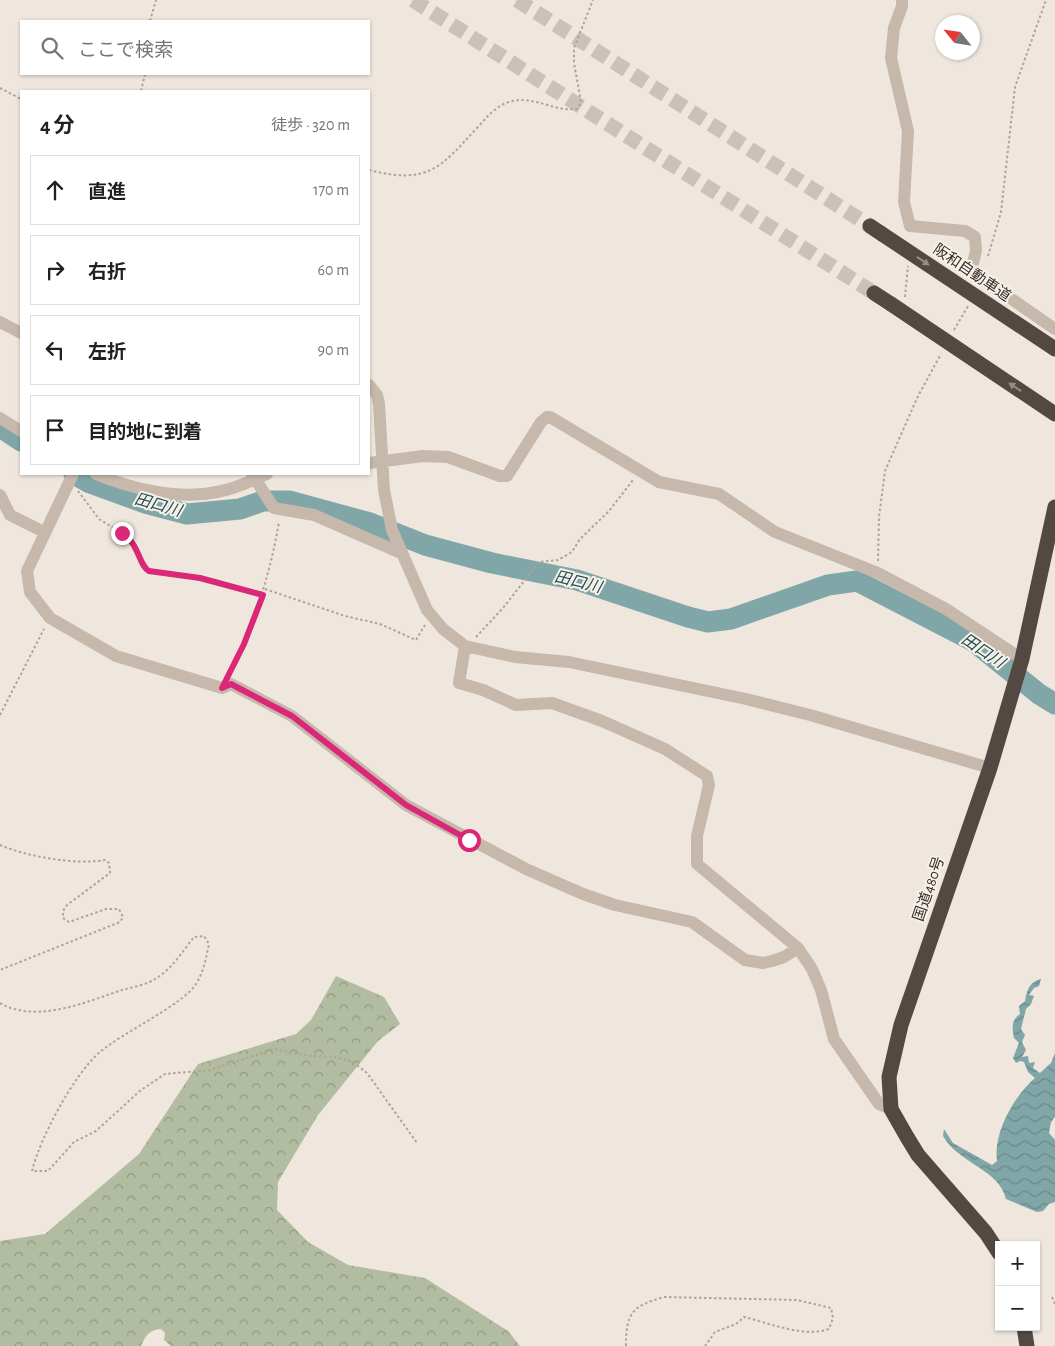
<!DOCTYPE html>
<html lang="ja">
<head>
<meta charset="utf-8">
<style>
	body { margin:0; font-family:"Alegreya Sans","Noto Sans JP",sans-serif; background:#f2f2f2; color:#202124 }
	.controls { position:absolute; right:15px; bottom:15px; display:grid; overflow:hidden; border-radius:0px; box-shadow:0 1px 4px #0004 }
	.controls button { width:45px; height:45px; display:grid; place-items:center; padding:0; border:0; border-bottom:1px solid #e0e0e0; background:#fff; color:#202124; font:25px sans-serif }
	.compass { position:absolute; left:935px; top:15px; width:45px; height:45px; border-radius:50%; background:#fff; box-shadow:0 1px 4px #0004; rotate:300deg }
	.stop { position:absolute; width:15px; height:15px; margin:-11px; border:4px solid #db2777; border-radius:50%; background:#fff }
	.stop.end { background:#db2777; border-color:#fff; box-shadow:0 1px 5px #0008 }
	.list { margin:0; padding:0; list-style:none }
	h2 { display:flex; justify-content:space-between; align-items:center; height:65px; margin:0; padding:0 20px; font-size:21px }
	h2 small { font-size:16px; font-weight:400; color:#757577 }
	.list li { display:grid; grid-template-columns:32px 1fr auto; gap:15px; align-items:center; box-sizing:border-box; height:70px; margin:0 10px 10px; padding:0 10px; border:1px solid #e0e0e0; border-radius:0px }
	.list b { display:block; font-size:19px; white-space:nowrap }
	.list em { font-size:16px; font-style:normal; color:#757577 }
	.icon { flex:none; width:28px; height:28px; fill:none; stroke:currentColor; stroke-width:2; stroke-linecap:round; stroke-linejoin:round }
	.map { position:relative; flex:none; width:1055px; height:1346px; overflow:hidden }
	.search { position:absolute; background:#fff; box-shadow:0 1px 4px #0004; left:20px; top:20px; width:350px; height:55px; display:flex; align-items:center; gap:12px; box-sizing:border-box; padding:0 18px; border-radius:0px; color:#757577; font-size:19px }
	.panel { position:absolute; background:#fff; box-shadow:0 1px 4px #0004; left:20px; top:90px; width:350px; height:385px; border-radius:0px }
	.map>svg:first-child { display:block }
	.forest { fill:url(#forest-crowns) }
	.water { fill:url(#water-waves) }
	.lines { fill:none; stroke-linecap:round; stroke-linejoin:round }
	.river { stroke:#80a6a8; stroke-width:21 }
	.highway-tunnel { stroke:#cac2ba; stroke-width:15; stroke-dasharray:15 8; stroke-linecap:butt }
	.path { stroke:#b1a296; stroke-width:2; stroke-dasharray:2.5 2.5; stroke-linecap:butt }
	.minor { stroke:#c6b8ab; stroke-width:12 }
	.highway { stroke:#544842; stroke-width:15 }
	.highway-bridge { stroke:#544842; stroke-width:15 }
	.oneway { fill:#958c85 }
	.route { stroke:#db2777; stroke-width:6 }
	.labels { text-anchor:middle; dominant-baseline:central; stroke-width:4; stroke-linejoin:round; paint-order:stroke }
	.street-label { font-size:15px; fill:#342d29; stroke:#f7f1ea }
	.water-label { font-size:16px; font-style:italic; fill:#244d51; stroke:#f7f1ea }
</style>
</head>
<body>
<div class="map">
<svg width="1055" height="1346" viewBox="0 0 1055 1346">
	<defs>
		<pattern id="forest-crowns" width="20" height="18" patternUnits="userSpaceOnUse" patternTransform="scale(1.25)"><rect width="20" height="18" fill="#b2bca0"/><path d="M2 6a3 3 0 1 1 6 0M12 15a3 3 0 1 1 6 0" fill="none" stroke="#929982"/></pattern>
		<pattern id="water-waves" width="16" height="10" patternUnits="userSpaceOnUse" patternTransform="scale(1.25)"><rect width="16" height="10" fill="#80a6a8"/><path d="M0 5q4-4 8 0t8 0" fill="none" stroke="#6a8889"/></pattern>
	</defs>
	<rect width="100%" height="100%" fill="#efe7de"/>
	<path class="forest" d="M336 976 384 997 400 1024 378 1041 318 1115 278 1182 277 1210 308 1242 348 1265 425 1278 508 1331 520 1346H171L164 1340 165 1333 161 1329C149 1330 146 1335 141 1346H0V1241L45 1234 139 1154 198 1064 296 1034 311 1020Z"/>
	<path class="water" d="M1041 979 1039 986 1034 988 1029 995 1034 996 1031 1004 1026 1009 1021 1029 1025 1035 1022 1042 1026 1050 1022 1057 1028 1056 1029 1063 1035 1062 1033 1068 1040 1073 1051 1063 1055 1053V1117L1051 1122 1049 1133 1055 1140V1202L1049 1204 1043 1211 1037 1212 1006 1199C999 1169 958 1163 943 1136L944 1129 953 1143 992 1165 997 1161C993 1133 1014 1096 1035 1078L1028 1072 1024 1062 1020 1061 1016 1063 1013 1058 1019 1043 1014 1038C1012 1028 1011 1020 1020 1014L1019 1006 1025 1001C1027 990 1029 982 1041 979Z"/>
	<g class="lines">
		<path class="river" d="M0 427 21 441
			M74 474 90 483 145 503 187 514 240 509 263 501H289L370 523 425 545 492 563 577 580 688 617 708 622 731 619 828 585 857 581 973 641 1039 694 1055 704"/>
		<path class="highway-tunnel" d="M413 0 874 293
			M517 0 870 226"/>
		<path class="path" d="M150 21 156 0
			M0 88 21 99
			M141 91 145 74
			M369 170C428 185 440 168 477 128 486 118 494 108 506 103 531 93 552 112 577 109L581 102 574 63V48L593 0
			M988 256 1001 212 1015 87 1046 0
			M905 297 908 266
			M954 330 968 306
			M78 491 99 519 128 537 140 553 145 569 200 578 263 595
			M878 561 879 517 885 471 918 396 941 354
			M265 589 345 616 380 624 416 640 425 625
			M476 637 503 608 539 562 558 560 572 552 580 539 609 511 633 480
			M230 673C254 624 270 575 279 522
			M0 715 44 629
			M0 845C28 857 76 865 105 860L109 863 110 873 67 905 63 911V918L69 922 106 909H119L123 917 120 922 0 970
			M0 1003C36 1024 86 1002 122 990 133 987 146 985 155 979 171 970 183 951 194 937L204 936 209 944C206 958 204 971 196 984 184 1004 122 1033 100 1052 74 1074 40 1138 32 1171H48L74 1142 96 1131 141 1090 165 1074 210 1070 274 1049 312 1056 335 1057 353 1062 367 1073 417 1143
			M1052 1297 1055 1304
			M626 1346C626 1313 632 1306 664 1297L797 1300 831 1308 833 1318 829 1329C803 1338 770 1323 744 1317L736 1324 715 1332 705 1346"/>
		<path class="minor" d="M902 0V6L894 28 891 58 908 131 904 202 910 226 965 231 975 237 976 251 972 267 981 278 1055 329
			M0 322 21 333
			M369 385 377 395 379 404 384 490 392 530 427 610 443 629 465 646 515 657 569 662 746 699 810 715 990 768
			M0 418 21 431
			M369 463 423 456 448 457 500 476H507L541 422 547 417H550L659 482 719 494 775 532 878 573 946 609 1022 659
			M73 474 27 571 30 592 50 618 116 656 222 688 231 684 292 716 406 805 526 869 583 894 615 905 692 922 745 960 763 963 772 961 784 957 798 948
			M96 474C132 489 178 500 217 492 235 489 251 481 267 474
			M252 474 274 508 314 515 401 553
			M0 495 10 515 44 532
			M465 646 459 683 483 690 516 705 552 703 602 721 665 749 707 776 709 785 697 836V864L798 948 812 969 821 990 834 1039 879 1104 891 1109"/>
		<path class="highway" d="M870 226 882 234
			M874 293 891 304
			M999 1253 986 1233 918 1155 907 1137 891 1109 889 1077 901 1025 990 768 1022 659 1055 507
			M1024 1327 1027 1346"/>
		<path class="highway-bridge" d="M882 234 1055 349
			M891 304 1055 414"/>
	</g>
	<defs><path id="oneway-solid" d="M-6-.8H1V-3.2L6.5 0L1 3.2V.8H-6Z" transform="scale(1.25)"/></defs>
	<g class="oneway">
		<use href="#oneway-solid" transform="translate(923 261) rotate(34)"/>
		<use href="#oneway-solid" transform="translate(1015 387) rotate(-146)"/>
	</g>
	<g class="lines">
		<path class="route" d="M122 533C139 543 139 566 149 571L200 578 263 595 244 644 222 688 231 684 292 716 406 805 469 840"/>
	</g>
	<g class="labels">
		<g class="street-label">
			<text transform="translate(972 273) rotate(34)">阪和自動車道</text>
			<text transform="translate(929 889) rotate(-71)">国道480号</text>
		</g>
		<g class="water-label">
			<text transform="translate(158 505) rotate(16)">田口川</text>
			<text transform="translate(578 582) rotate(14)">田口川</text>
			<text transform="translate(983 651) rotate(34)">田口川</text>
		</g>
	</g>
</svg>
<div class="controls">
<button>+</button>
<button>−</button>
</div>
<svg class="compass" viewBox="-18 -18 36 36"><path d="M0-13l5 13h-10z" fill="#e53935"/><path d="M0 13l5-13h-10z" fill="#757577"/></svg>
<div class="stop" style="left:469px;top:840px"></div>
<div class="stop end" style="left:122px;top:533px"></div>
<div class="search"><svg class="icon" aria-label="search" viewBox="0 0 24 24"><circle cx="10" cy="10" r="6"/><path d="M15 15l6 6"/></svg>ここで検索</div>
<section class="panel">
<h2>4 分<small>徒歩 · 320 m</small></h2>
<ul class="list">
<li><svg class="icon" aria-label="ahead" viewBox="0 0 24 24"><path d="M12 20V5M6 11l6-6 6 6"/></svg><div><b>直進</b></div><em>170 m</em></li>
<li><svg class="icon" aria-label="right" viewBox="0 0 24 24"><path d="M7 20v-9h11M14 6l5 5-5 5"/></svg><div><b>右折</b></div><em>60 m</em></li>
<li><svg class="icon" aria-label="left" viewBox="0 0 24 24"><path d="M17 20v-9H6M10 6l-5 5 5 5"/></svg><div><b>左折</b></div><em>90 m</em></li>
<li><svg class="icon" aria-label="arrive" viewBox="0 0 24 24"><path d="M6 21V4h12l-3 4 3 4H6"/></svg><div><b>目的地に到着</b></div></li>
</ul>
</section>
</div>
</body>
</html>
